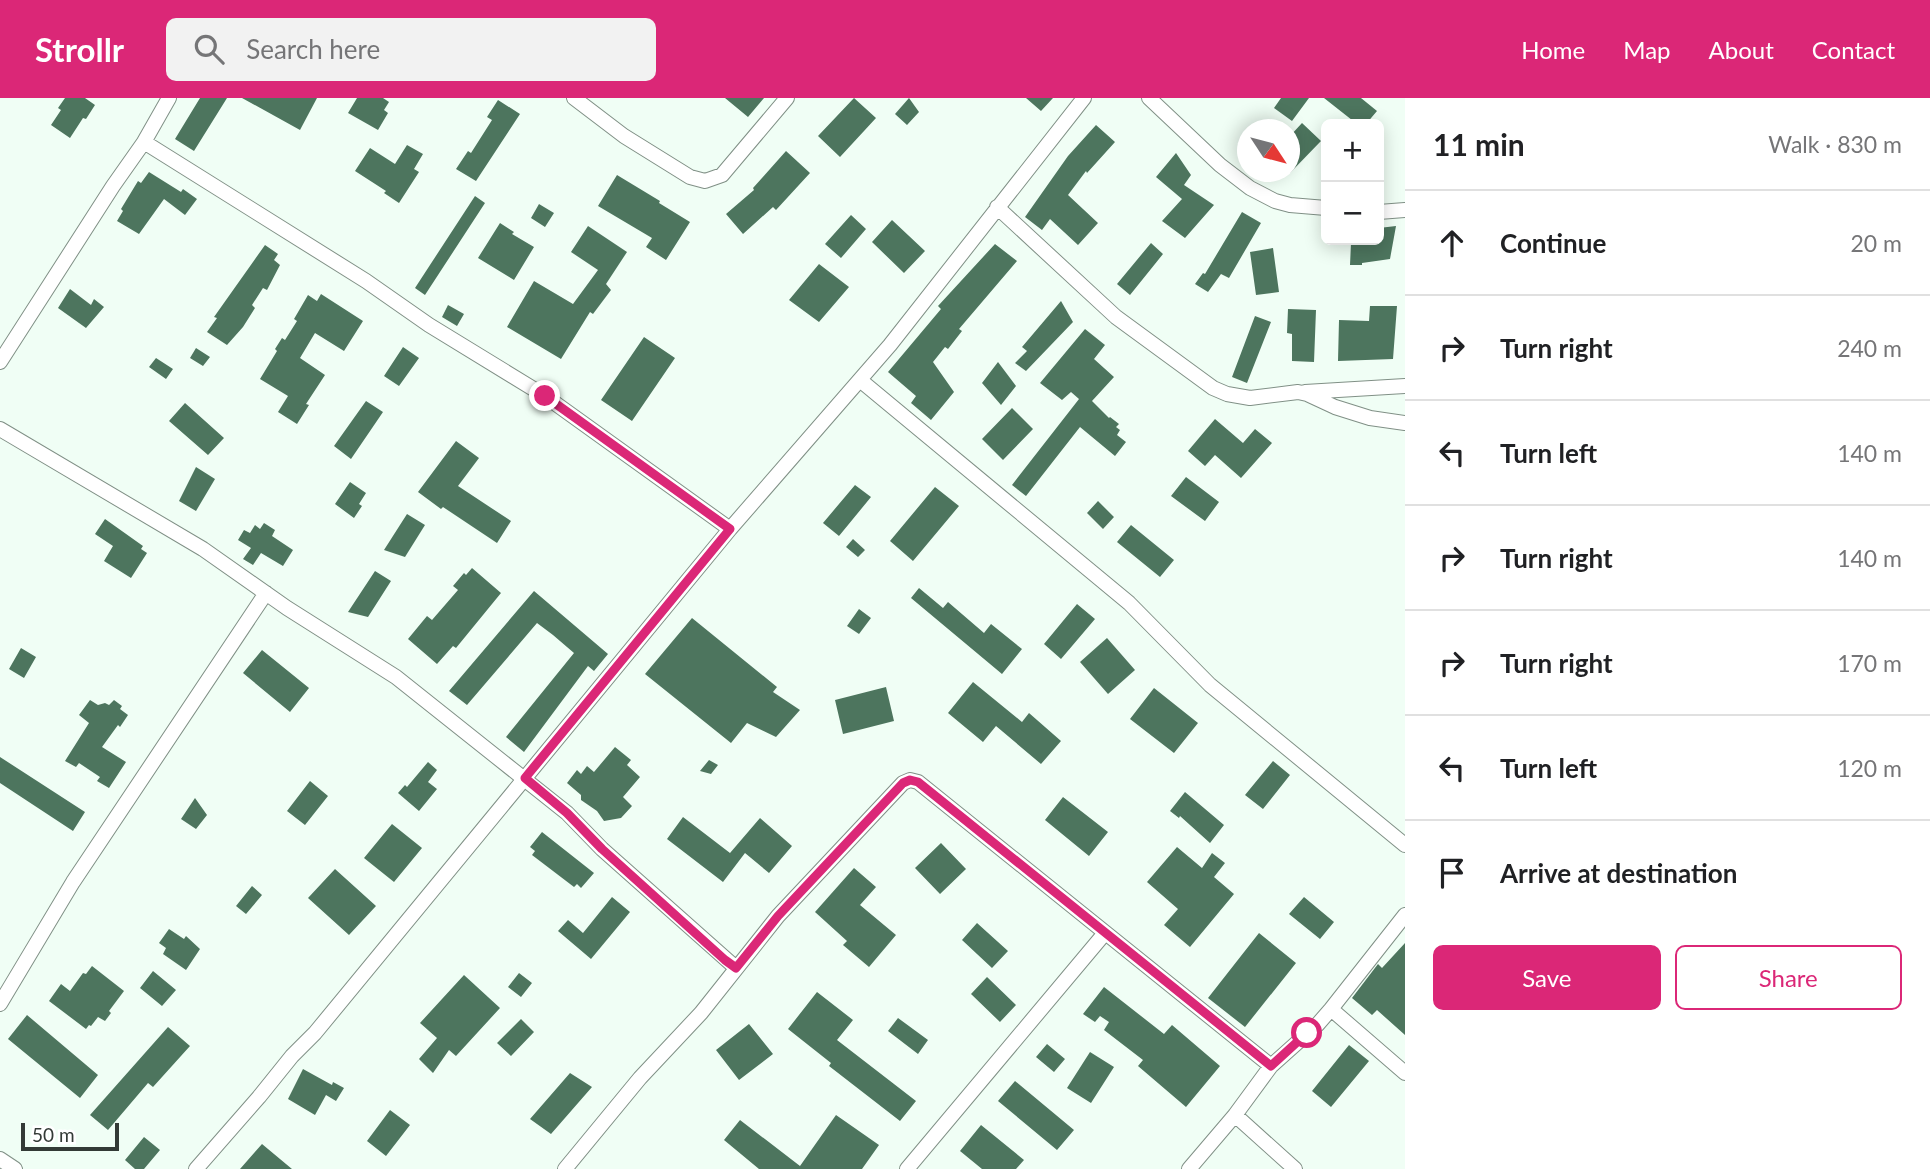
<!DOCTYPE html>
<html lang="en">
<head>
<meta charset="utf-8">
<style>
	body { margin:0; font-family:Lato,sans-serif; background:#f2f2f2; color:#202124 }
	.controls { position:absolute; right:21px; top:21px; display:grid; overflow:hidden; border-radius:10px; box-shadow:0 4px 18px #0003 }
	.controls button { width:63px; height:63px; display:grid; place-items:center; padding:0; border:0; border-bottom:2px solid #e0e0e0; background:#fff; color:#202124; font:35px sans-serif }
	.compass { position:absolute; left:1237px; top:21px; width:63px; height:63px; border-radius:50%; background:#fff; box-shadow:0 4px 18px #0003; rotate:126deg }
	.scale { position:absolute; left:21px; bottom:18px; width:98px; box-sizing:border-box; padding-left:7px; border:4px solid #333a36; border-top:0; font-size:19px; line-height:24px; white-space:nowrap; color:#333a36; -webkit-text-stroke:5px #fff; paint-order:stroke }
	.stop { position:absolute; width:21px; height:21px; margin:-16px; border:5px solid #db2777; border-radius:50%; background:#fff }
	.stop.end { background:#db2777; border-color:#fff; box-shadow:0 2px 7px #0008 }
	.list { margin:0; padding:0; list-style:none }
	h2 { display:flex; justify-content:space-between; align-items:center; height:91px; margin:0; padding:0 28px; font-size:30px }
	h2 small { font-size:23px; font-weight:400; color:#757577 }
	.list li { display:grid; grid-template-columns:46px 1fr auto; gap:21px; align-items:center; box-sizing:border-box; height:105px; padding:0 28px; border-top:2px solid #e0e0e0 }
	.list b { display:block; font-size:26px; white-space:nowrap }
	.list em { font-size:23px; font-style:normal; color:#757577 }
	.actions { display:flex; gap:14px; padding:21px 28px }
	.actions a { flex:1; padding:16px 0; border:2px solid #db2777; border-radius:10px; text-align:center; font-size:24px; color:#db2777 }
	.actions .main { background:#db2777; color:#fff }
	.icon { flex:none; width:38px; height:38px; fill:none; stroke:currentColor; stroke-width:2; stroke-linecap:round; stroke-linejoin:round }
	.map { position:relative; flex:none; width:1405px; height:1071px; overflow:hidden }
	header { display:flex; align-items:center; gap:42px; box-sizing:border-box; height:98px; padding:0 35px; background:#db2777; color:#fff }
	header strong { font-size:33px }
	nav { display:flex; gap:38px; margin-inline-start:auto; font-size:24px }
	.search { width:490px; height:63px; background:#f2f2f2; display:flex; align-items:center; gap:18px; box-sizing:border-box; padding:0 24px; border-radius:10px; color:#757577; font-size:26px }
	main { display:flex }
	aside { flex:1; background:#fff }
	.map>svg:first-child { display:block }
	.building { fill:#4d755e }
	.lines { fill:none; stroke-linecap:round; stroke-linejoin:round }
	.minor-casing { stroke:#809086; stroke-width:16 }
	.minor { stroke:#fff; stroke-width:14 }
	.route { stroke:#db2777; stroke-width:9 }
</style>
</head>
<body>
<header>
<strong>Strollr</strong>
<div class="search"><svg class="icon" aria-label="search" viewBox="0 0 24 24"><circle cx="10" cy="10" r="6"/><path d="M15 15l6 6"/></svg>Search here</div>
<nav><a>Home</a><a>Map</a><a>About</a><a>Contact</a></nav>
</header>
<main>
<div class="map">
<svg width="1405" height="1071" viewBox="0 0 1405 1071">
	<rect width="100%" height="100%" fill="#f0fef5"/>
	<path class="building" d="M65 0H85L95 7 86 21 83 20 70 40 51 27 61 12 58 10Z
		M200 0H227L194 53 175 41Z
		M242 0H317L300 32Z
		M357 0H383L389 4 384 12 388 15 378 32 348 15Z
		M725 0H764L748 19Z
		M854 0 876 20 840 59 818 38Z
		M909 0 919 14 907 27 895 16Z
		M1026 0H1053L1041 13Z
		M1281 0H1309L1292 23 1274 10Z
		M1324 0H1361L1377 13 1366 26H1357Z
		M498 2 520 16 476 83 456 71 468 53 471 55 492 22 487 19Z
		M1302 25 1321 43 1290 75V38Z
		M1096 27 1115 44 1087 75 1086 73 1068 97 1098 125 1078 147 1050 121 1042 132 1025 119 1068 58Z
		M407 47 423 56 414 71 419 74 399 105 384 95 386 93 355 73 370 50 395 66Z
		M786 53 810 75 776 112 773 109 743 136 726 116 754 92 753 90Z
		M1176 55 1191 77 1184 87 1214 107 1185 140 1162 123 1182 101 1156 79Z
		M149 74 181 94 183 91 197 101 185 117 164 101 139 136 117 123 123 113 121 111 138 83 141 85Z
		M617 77 660 103 659 105 690 124 666 162 646 149 652 140 598 108Z
		M475 98 485 105 425 197 415 190Z
		M539 106 554 115 545 129 531 120Z
		M1242 114 1261 125 1229 180 1221 176 1208 194 1195 186 1203 175 1205 176Z
		M851 117 866 131 841 160 825 146Z
		M892 122 925 153 904 175 872 144Z
		M500 125 514 134 512 136 534 149 514 182 478 160Z
		M588 128 627 154 606 186 611 192 593 216 590 214 561 261 507 229 534 183 573 206 598 172 571 154Z
		M1396 128 1390 161 1362 165V167H1350L1351 145H1372L1371 142H1379V130Z
		M1151 145 1163 156 1130 197 1117 186Z
		M995 146 1017 163 959 231 962 233 948 251 945 249 933 264 954 294 931 322 911 305 916 298 888 274 941 211 938 208Z
		M265 147 278 156 274 162 280 167 267 192 263 190 252 207 255 210 243 229 227 247 207 234 217 220 214 219Z
		M1273 150 1279 194 1256 197 1250 154Z
		M819 166 849 189 819 224 789 202Z
		M70 191 91 207 94 201 104 209 86 230 58 210Z
		M321 196 363 223 344 253 315 235 300 260 325 277 306 306 309 307 297 326 278 314 288 298 260 281 277 253 275 251 282 240 285 242 297 223 294 221 308 197 317 203Z
		M1061 203 1073 224 1026 273 1015 265 1027 253 1022 249Z
		M448 207 464 216 457 228 442 219Z
		M1370 208H1397L1393 261 1338 263 1339 222 1369 223Z
		M1288 211 1316 212 1314 264 1292 263V236L1287 235Z
		M1255 218 1271 224 1247 285 1232 279Z
		M1085 231 1105 247 1094 261 1114 279 1092 303 1109 320 1110 319 1119 326 1116 329 1120 332 1117 337 1126 344 1115 358 1080 329 1026 398 1012 387 1079 301 1071 294 1062 302 1040 285Z
		M644 239 675 260 632 323 601 302Z
		M403 249 419 260 399 288 384 278Z
		M196 250 210 259 203 268 190 260Z
		M156 260 173 271 166 281 149 269Z
		M998 264 1016 288 1001 307 982 285Z
		M366 303 383 314 351 361 334 348Z
		M185 305 224 340 208 357 169 323Z
		M1012 310 1033 331 1003 362 982 341Z
		M1215 321 1243 345 1255 331 1272 345 1241 380 1215 357 1205 368 1188 353Z
		M456 343 479 360 458 388 511 423 497 445 443 409 441 411 418 394Z
		M196 369 215 381 196 413 179 403Z
		M1186 379 1219 404 1205 423 1171 398Z
		M350 384 366 395 359 406 362 408 354 420 335 406Z
		M855 387 871 399 839 438 823 425Z
		M935 389 959 408 913 463 890 443Z
		M1098 403 1114 419 1103 431 1087 415Z
		M407 416 425 427 405 459 384 452Z
		M105 421 143 448 141 451 147 455 131 480 104 463 113 448 95 436Z
		M264 425 275 432 272 438 293 452 283 468 261 455 253 467 243 461 251 450 238 442 244 432 250 435 255 427 260 431Z
		M1131 427 1174 462 1160 479 1117 444Z
		M853 441 865 452 858 459 846 449Z
		M472 470 501 495 456 550 453 548 437 566 408 541 427 518 432 522 458 492 453 488 464 475 466 477Z
		M375 473 391 483 368 519 348 514Z
		M919 490 943 510 948 504 984 535 991 526 1022 551 1002 576 911 500Z
		M534 493 608 556 594 573 588 568 524 654 506 639 574 555 553 537 537 525 467 607 449 593Z
		M1077 506 1095 521 1061 561 1044 546Z
		M859 511 871 520 859 536 847 528Z
		M692 520 777 589 773 594 800 612 776 639 747 625 731 645 645 576Z
		M1107 540 1135 572 1108 596 1080 564Z
		M21 550 36 559 24 580 9 571Z
		M262 552 309 590 290 614 243 575Z
		M973 584 1022 624 1029 615 1061 643 1041 666 996 628 983 644 948 615Z
		M886 589 894 623 843 636 835 602Z
		M1154 590 1198 625 1174 655 1130 621Z
		M90 602 98 607 105 605 109 607 114 602 122 608 120 611 128 617 120 629 118 627 102 649 126 664 109 690 97 683 100 679 79 665 76 669 65 663 89 625 79 617Z
		M615 649 631 662 627 667 640 679 623 699 632 708 621 720 604 723 597 713 581 702V697L567 685 577 672 581 676 587 668 594 674Z
		M0 659 85 714 73 733 0 685Z
		M709 662 718 667 711 676 700 673Z
		M1273 663 1290 677 1263 711 1245 697Z
		M428 664 437 672 428 684 437 691 419 713 398 695 405 687 407 689Z
		M310 683 328 698 305 727 287 713Z
		M1185 694 1224 727 1210 745 1180 718 1179 720 1170 713Z
		M1063 699 1108 734 1089 758 1045 722Z
		M195 700 207 717 196 731 181 721Z
		M683 719 730 755 760 720 792 748 769 775 745 755 723 784 667 741Z
		M392 726 422 750 394 784 364 760Z
		M542 734 594 775 581 790 577 786 574 789 532 757 535 753 530 749Z
		M941 745 966 771 940 796 915 770Z
		M1177 749 1202 770 1212 755 1225 765 1214 779 1234 796 1190 849 1164 827 1178 811 1147 784Z
		M854 770 876 789 860 807 896 837 869 869 843 847 847 843 815 814Z
		M335 771 376 808 349 837 308 800Z
		M252 788 262 797 246 816 236 808Z
		M612 799 630 814 591 861 558 833 568 822 583 835Z
		M1304 799 1334 824 1320 841 1289 816Z
		M977 825 1008 853 992 870 962 842Z
		M169 831 184 841 186 838 200 851 186 872 163 856 166 850 159 845Z
		M1259 835 1296 865 1245 929 1208 900Z
		M1405 845V937L1377 912 1372 917 1352 900 1378 866 1382 870Z
		M92 868 124 893 109 913 111 915 105 923 98 919 91 928 89 927 86 931 49 903 61 886 70 893 83 875 86 876Z
		M153 873 176 892 162 908 140 890Z
		M519 875 532 885 521 899 508 889Z
		M464 877 500 910 456 958 449 952 433 975 419 961 437 940 420 925Z
		M987 879 1016 907 1000 924 971 896Z
		M1104 889 1164 936 1172 927 1220 968 1186 1009 1138 968 1143 962 1104 932 1109 924 1100 918 1095 924 1083 916Z
		M817 894 853 922 837 942 916 1003 900 1023 829 968 831 965 788 931Z
		M27 917 98 977 80 1000 8 941Z
		M898 920 928 942 918 956 888 933Z
		M521 921 534 934 511 958 497 945Z
		M749 926 773 956 739 982 716 952Z
		M168 929 190 948 153 989 148 985 108 1032 90 1017Z
		M1047 946 1065 961 1054 974 1036 959Z
		M1349 947 1369 963 1331 1009 1312 993Z
		M1090 954 1114 969 1091 1005 1067 990Z
		M303 971 332 987 333 984 344 990 336 1003 326 997 315 1017 288 1001Z
		M570 975 592 989 551 1036 530 1021Z
		M1015 983 1074 1032 1057 1052 998 1003Z
		M390 1012 410 1027 386 1058 367 1043Z
		M836 1017 879 1047 862 1071H759L724 1042 740 1022 800 1068Z
		M981 1027 1024 1062 1016 1071H982L960 1053Z
		M144 1039 160 1052 144 1071H135L125 1062Z
		M262 1046 292 1071H240Z"/>
	<g class="lines">
		<g class="minor-casing">
			<path id="minor" d="M574 0 624 38 690 79 705 83 722 77 787 0
				M1149 0 1220 67 1250 90 1275 103 1290 107 1326 110
				M144 44 366 183 429 227 545 298 730 431 890 247 1084 0
				M997 109 1116 219 1213 290 1227 296 1250 300 1298 294 1307 296 1335 309 1370 320 1405 325
				M1379 114 1405 112
				M0 264 113 88 144 44 169 0
				M860 282 1129 505 1210 587 1405 747
				M1305 294 1405 288
				M0 331 203 451 287 510 396 579 567 715 602 751 736 870
				M0 906 73 784 266 495
				M1331 911 1405 975
				M1235 1017 1295 1071
				M0 1061 15 1071
				M196 1071 259 999 292 958 315 935 730 431
				M565 1071 640 980 701 915 778 818 903 685 910 682 918 684 1271 968
				M907 1071 1105 835
				M1189 1071 1235 1017 1271 968 1318 926 1331 911 1405 817"/>
		</g>
		<use href="#minor" class="minor"/>
	</g>
	<g class="lines">
		<path class="route" d="M545 298 730 431 525 680 567 715 602 751 725 862 736 870 778 818 903 685 910 682 918 684 1271 968 1307 935"/>
	</g>
</svg>
<div class="controls">
<button>+</button>
<button>−</button>
</div>
<svg class="compass" viewBox="-18 -18 36 36"><path d="M0-13l5 13h-10z" fill="#e53935"/><path d="M0 13l5-13h-10z" fill="#757577"/></svg>
<div class="scale">50 m</div>
<div class="stop" style="left:1307px;top:935px"></div>
<div class="stop end" style="left:545px;top:298px"></div>
</div>
<aside>
<h2>11 min<small>Walk · 830 m</small></h2>
<ul class="list">
<li><svg class="icon" aria-label="ahead" viewBox="0 0 24 24"><path d="M12 20V5M6 11l6-6 6 6"/></svg><div><b>Continue</b></div><em>20 m</em></li>
<li><svg class="icon" aria-label="right" viewBox="0 0 24 24"><path d="M7 20v-9h11M14 6l5 5-5 5"/></svg><div><b>Turn right</b></div><em>240 m</em></li>
<li><svg class="icon" aria-label="left" viewBox="0 0 24 24"><path d="M17 20v-9H6M10 6l-5 5 5 5"/></svg><div><b>Turn left</b></div><em>140 m</em></li>
<li><svg class="icon" aria-label="right" viewBox="0 0 24 24"><path d="M7 20v-9h11M14 6l5 5-5 5"/></svg><div><b>Turn right</b></div><em>140 m</em></li>
<li><svg class="icon" aria-label="right" viewBox="0 0 24 24"><path d="M7 20v-9h11M14 6l5 5-5 5"/></svg><div><b>Turn right</b></div><em>170 m</em></li>
<li><svg class="icon" aria-label="left" viewBox="0 0 24 24"><path d="M17 20v-9H6M10 6l-5 5 5 5"/></svg><div><b>Turn left</b></div><em>120 m</em></li>
<li><svg class="icon" aria-label="arrive" viewBox="0 0 24 24"><path d="M6 21V4h12l-3 4 3 4H6"/></svg><div><b>Arrive at destination</b></div></li>
</ul>
<div class="actions"><a class="main">Save</a><a>Share</a></div>
</aside>
</main>
</body>
</html>
